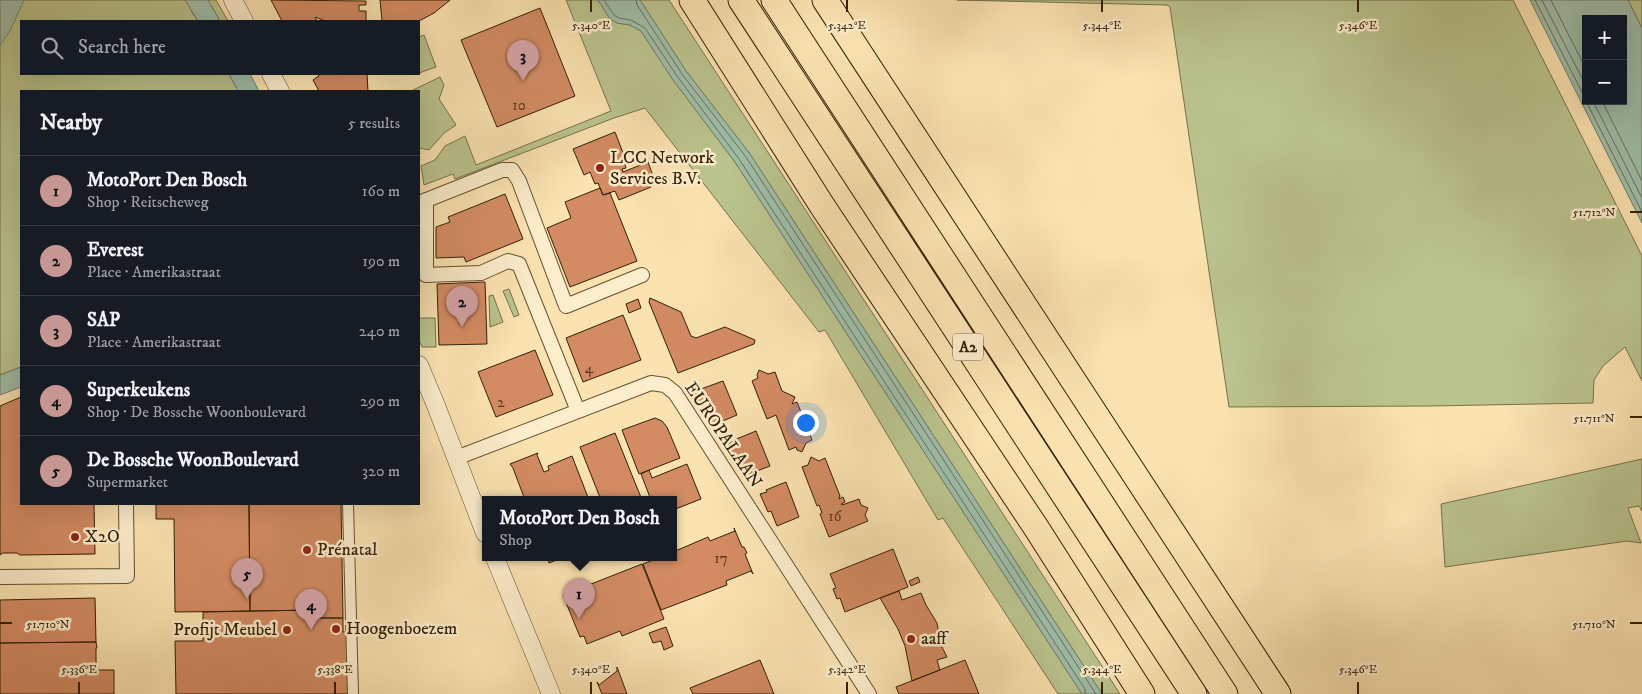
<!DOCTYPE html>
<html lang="en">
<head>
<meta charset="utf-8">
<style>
	body { margin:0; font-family:"IM FELL DW Pica",serif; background:#242831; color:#f1f3f6 }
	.controls { position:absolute; right:15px; top:15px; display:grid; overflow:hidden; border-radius:0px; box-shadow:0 5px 20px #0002 }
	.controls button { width:45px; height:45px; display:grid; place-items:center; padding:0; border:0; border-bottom:1px solid #363941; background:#171b24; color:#f1f3f6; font:25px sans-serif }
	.you { position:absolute; left:805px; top:422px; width:18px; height:18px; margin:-12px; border:4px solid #fff; border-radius:50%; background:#1a73e8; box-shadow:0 0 0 8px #1a73e833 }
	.badge { display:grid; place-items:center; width:32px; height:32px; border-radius:50%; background:#c59692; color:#111; font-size:16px; font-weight:700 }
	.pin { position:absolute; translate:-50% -41px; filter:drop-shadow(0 1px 2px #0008) }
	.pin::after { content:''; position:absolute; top:26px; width:18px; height:15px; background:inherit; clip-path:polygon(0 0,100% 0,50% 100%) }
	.popup { position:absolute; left:482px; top:496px; width:195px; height:65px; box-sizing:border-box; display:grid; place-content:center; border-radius:0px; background:#171b24; filter:drop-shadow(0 1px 4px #0005); font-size:16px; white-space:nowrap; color:#9ea1a6 }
	.popup b { font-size:19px; color:#f1f3f6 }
	.popup::after { content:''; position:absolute; left:50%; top:100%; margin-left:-10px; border:10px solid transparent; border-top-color:#171b24 }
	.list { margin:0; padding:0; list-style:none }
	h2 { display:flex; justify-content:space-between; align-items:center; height:65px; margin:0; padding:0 20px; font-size:21px }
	h2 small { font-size:16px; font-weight:400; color:#9ea1a6 }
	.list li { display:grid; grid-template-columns:32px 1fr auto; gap:15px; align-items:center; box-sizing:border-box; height:70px; padding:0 20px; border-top:1px solid #363941 }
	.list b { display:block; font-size:19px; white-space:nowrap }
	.list p { margin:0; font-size:16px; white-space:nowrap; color:#9ea1a6 }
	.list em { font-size:16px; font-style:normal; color:#9ea1a6 }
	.icon { flex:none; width:28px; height:28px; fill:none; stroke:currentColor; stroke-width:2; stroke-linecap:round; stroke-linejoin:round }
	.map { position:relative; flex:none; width:1642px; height:694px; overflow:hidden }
	.search { position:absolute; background:#171b24; box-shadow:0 5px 20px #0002; left:20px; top:20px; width:400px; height:55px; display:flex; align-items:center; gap:12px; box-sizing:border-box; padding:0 18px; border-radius:0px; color:#9ea1a6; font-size:19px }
	.panel { position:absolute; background:#171b24; box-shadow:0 5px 20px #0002; left:20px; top:90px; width:400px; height:415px; border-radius:0px }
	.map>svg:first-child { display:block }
	.green { fill:#bbc48e; stroke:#787149 }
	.water { fill:#9fbeaa; stroke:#747e68; fill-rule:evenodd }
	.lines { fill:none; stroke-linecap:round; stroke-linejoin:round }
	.shore { stroke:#6a6e57; stroke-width:1 }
	.building { fill:#d38b63; stroke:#341e04 }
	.pedestrian-casing { stroke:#664f2f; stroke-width:12 }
	.minor-casing { stroke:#664f2f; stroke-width:16 }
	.tertiary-casing { stroke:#664f2f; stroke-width:19 }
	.motorway-casing { stroke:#341e04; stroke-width:27 }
	.pedestrian { stroke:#fcedcc; stroke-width:10 }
	.minor { stroke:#fcedcc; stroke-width:14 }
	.tertiary { stroke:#fcedcc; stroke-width:18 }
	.motorway { stroke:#fbe3b1; stroke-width:25 }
	.ticks { fill:none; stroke:#341e04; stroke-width:2 }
	.poi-dot { fill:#8f2418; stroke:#fcedcc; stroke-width:2 }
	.labels { text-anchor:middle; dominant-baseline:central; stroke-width:5; stroke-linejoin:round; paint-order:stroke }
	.number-label { font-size:15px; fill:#5c391c }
	.shield { fill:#fcedcc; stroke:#705c40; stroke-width:1 }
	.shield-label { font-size:16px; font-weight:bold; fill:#341e04 }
	.poi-label { font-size:18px; fill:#341e04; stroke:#fcedcc; text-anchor:start }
	.street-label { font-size:18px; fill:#341e04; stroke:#fcedcc }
	.ticks-label { font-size:12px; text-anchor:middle; fill:#341e04; stroke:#fcedcc; stroke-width:5; stroke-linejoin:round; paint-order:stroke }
</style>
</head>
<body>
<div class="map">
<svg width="1642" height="694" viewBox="0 0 1642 694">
	<rect width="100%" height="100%" fill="#fbe3b1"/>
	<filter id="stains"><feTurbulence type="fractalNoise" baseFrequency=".004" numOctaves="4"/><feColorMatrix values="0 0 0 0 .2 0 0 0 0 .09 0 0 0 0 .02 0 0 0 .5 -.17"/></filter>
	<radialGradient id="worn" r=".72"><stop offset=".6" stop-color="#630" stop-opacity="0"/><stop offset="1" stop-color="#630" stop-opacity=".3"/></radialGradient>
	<path class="green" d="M0 0H201L191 11 198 21H21V74H229L238 91H21V367L0 375Z
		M208 0H216L228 21H220Z
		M566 0H598L610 19 617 23 630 25 641 31 673 80 735 162 1082 694H1058L943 518 938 520 825 330 819 332 645 108 614 118 455 179 453 174 424 185 421 166 435 160 445 146 465 136 476 165 611 111Z
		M640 0H669L1120 694H1102L750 154 686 71Z
		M957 0H1513L1642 256V381L1625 347 1603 366 1594 380 1593 403 1430 406 1229 407 1170 7 1167 5Z
		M1628 0H1642V28Z
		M424 35 436 67 419 73V37Z
		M440 77 444 85 439 99 456 125 444 133 429 150 419 148V91H411Z
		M509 289 519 315 514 317 503 291Z
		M493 295 503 322 490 327 489 296Z
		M419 318H435L436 347H422L419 340Z
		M1642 459V511L1639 506 1628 508 1641 543 1627 541 1445 567 1441 504Z"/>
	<path class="water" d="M0 0H24L10 31 0 45Z
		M185 0H208L220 21H198Z
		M598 0H640L686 71 750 154 1102 694H1082L735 162 673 80 641 31 630 25 617 23 610 19Z
		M1530 0H1628L1642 28V223ZM1586 19H1623V101H1586Z
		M229 74H250L259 91H238Z
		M21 367V387L0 395V375Z"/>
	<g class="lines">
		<path class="shore" d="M604 0 614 15 619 18 631 20 645 28 677 76 739 159 1085 689V694
			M636 0 637 5 682 74 746 157 1096 694
			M1535 0 1586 100
			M1542 0 1586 86
			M1551 0 1586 69
			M1586 101 1642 212
			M1593 101 1642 198
			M1602 101 1642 181"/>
	</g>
	<path class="building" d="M271 0 366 1V5H359V11H366V21H325L315 17 317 21H282Z
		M380 0H450L434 13 419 21H382Z
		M540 8 575 96 497 127 461 40Z
		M318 74H367L368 91H319L313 80 319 76Z
		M615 132 625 158 618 161 619 163 624 161 626 168 622 169 623 172 648 162 653 176 647 178 651 187 619 200 615 191 603 195 598 183 595 184 590 172 584 175 573 149Z
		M600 188 603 195 610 193 637 261 570 287 547 228 571 218 565 202Z
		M505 194 523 239 466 262 464 257 436 258V227L450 222 448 217Z
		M485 282 487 344 439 345 437 284Z
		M650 298 681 312 691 336 696 338 725 327 755 340 754 344 678 373 649 302Z
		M638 299 641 308 629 313 626 304Z
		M623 315 641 360 583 382 566 338Z
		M535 350 553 395 496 417 478 372Z
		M759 370 768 374 775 372 782 391 795 397 792 404 797 402 812 440 806 443 802 452 797 450 796 447 789 450 776 415 767 419 752 381 758 378 757 375Z
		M723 381 737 415 711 426 705 410 702 411 695 394 701 391V389Z
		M21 397V504H94L95 554 20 555 17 553H3L0 555V406Z
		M655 418 662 421 667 427 680 458 639 474 622 430Z
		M756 431 770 466 744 476 738 460 735 461 728 444 734 441V440Z
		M615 433 642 500H601L580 447Z
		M538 453 537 455 544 472 549 470 548 466 572 456 589 500H525L513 468 510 464Z
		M811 457 819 461 825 458 840 496 839 499 843 497 845 502 841 504 842 505 859 499 861 505 868 508 865 515 868 521 829 537 820 514 822 513 819 505 817 506 802 467 808 465Z
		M687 464 701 499 673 510V500H651L641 474 649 470 652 478Z
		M786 482 799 517 777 526 771 511 768 512 760 494 767 492 766 490Z
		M156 504H249L250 611 175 612 174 519H156Z
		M249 504H341L343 618H314V610L250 611Z
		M734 528 742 547H744L747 553 745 554 753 574 751 571 726 581 727 585 661 610 643 564 658 558H673V552L708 537 710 541 735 531Z
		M893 549 908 587 845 612 840 598 837 599 833 589 836 588 830 574Z
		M548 558H562L549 563Z
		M642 564 664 619 622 636 620 631 587 644 584 636 580 637 563 595Z
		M918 577 920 582 911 586 909 581Z
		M899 591 902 600 921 593 926 605 937 623 941 645 947 657 937 660 940 670 912 681 905 646 898 629 880 598Z
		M95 598 96 642 0 643V600Z
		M314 610V618H343V632H348L349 694H176L175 641H203V612Z
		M666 627 673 646 664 650 661 641 653 643 649 633Z
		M96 642 97 648H96V670H114V694H0V643Z
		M760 660 774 694H693L690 688Z
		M965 660 979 694H899L896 687Z
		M617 667 627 694H602L597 682 599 685 617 671Z"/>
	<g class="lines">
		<g class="pedestrian-casing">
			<path id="pedestrian" d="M348 504 353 694"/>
		</g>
		<g class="minor-casing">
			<path id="minor" d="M426 200V275L481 273 508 261 519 264 578 411
				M419 203 502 170H512L519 181 566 306 642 275
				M456 458 651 383 665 385 675 393 869 694
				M0 577 127 576 126 504"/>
		</g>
		<g class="tertiary-casing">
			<path id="tertiary" d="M233 0 244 21
				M271 74 280 91
				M419 365 435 403 485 533
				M495 558 551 694"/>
		</g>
		<g class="motorway-casing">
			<path id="motorway" d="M692 0 821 204 1037 529 1142 694
				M741 0 1194 694
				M774 0 1225 694
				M825 0 1278 694"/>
		</g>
		<use href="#pedestrian" class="pedestrian"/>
		<use href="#minor" class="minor"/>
		<use href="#tertiary" class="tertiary"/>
		<use href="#motorway" class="motorway"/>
	</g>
	<path class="ticks" d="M591 0V12M847 0V12M1102 0V12M1358 0V12M1630 212H1642M1630 417H1642M0 623H12M1630 623H1642M79 682V694M335 682V694M591 682V694M847 682V694M1102 682V694M1358 682V694"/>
	<g class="poi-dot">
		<circle cx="600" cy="168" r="5"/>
		<circle cx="75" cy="537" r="5"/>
		<circle cx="307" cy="550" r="5"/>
		<circle cx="336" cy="629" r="5"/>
		<circle cx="287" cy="630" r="5"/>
		<circle cx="911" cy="639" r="5"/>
	</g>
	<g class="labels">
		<g class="number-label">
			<text x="519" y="105">10</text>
			<text x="589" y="368">4</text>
			<text x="501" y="402">2</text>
			<text x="835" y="516">16</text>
			<text x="721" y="558">17</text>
		</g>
		<rect class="shield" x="953" y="333.5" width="30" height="27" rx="4"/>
		<g class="shield-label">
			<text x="968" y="347">A2</text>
		</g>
		<g class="poi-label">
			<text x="610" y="158">LCC Network<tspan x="610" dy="21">Services B.V.</tspan></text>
			<text x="85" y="537">X2O</text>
			<text x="317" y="550">Prénatal</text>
			<text x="346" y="629">Hoogenboezem</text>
			<text x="277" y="630" text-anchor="end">Profijt Meubel</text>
			<text x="921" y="639">aaff</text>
		</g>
		<g class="street-label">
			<text transform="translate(723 435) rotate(56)">EUROPALAAN</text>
		</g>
	</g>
	<g class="ticks-label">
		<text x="591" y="29">5.340°E</text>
		<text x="847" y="29">5.342°E</text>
		<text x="1102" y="29">5.344°E</text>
		<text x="1358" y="29">5.346°E</text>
		<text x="1594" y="216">51.712°N</text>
		<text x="1594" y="422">51.711°N</text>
		<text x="48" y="628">51.710°N</text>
		<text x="1594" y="628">51.710°N</text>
		<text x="79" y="673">5.336°E</text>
		<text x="335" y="673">5.338°E</text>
		<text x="591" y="673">5.340°E</text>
		<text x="847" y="673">5.342°E</text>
		<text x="1102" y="673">5.344°E</text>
		<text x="1358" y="673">5.346°E</text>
	</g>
	<rect width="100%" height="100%" filter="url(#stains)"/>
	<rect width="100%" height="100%" fill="url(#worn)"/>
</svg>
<div class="controls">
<button>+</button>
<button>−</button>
</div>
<div class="you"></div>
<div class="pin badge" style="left:579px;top:619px">1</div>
<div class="popup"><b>MotoPort Den Bosch</b>Shop</div>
<div class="pin badge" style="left:462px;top:327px">2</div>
<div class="pin badge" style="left:523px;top:81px">3</div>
<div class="pin badge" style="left:311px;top:630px">4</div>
<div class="pin badge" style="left:247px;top:599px">5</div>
<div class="search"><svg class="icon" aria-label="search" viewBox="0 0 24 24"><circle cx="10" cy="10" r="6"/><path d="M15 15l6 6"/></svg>Search here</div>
<section class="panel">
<h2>Nearby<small>5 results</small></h2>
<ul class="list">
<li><span class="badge">1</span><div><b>MotoPort Den Bosch</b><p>Shop · Reitscheweg</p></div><em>160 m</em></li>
<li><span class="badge">2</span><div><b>Everest</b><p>Place · Amerikastraat</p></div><em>190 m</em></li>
<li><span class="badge">3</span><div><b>SAP</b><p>Place · Amerikastraat</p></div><em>240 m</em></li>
<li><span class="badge">4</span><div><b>Superkeukens</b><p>Shop · De Bossche Woonboulevard</p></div><em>290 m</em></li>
<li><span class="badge">5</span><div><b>De Bossche WoonBoulevard</b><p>Supermarket</p></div><em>320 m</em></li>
</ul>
</section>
</div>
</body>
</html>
